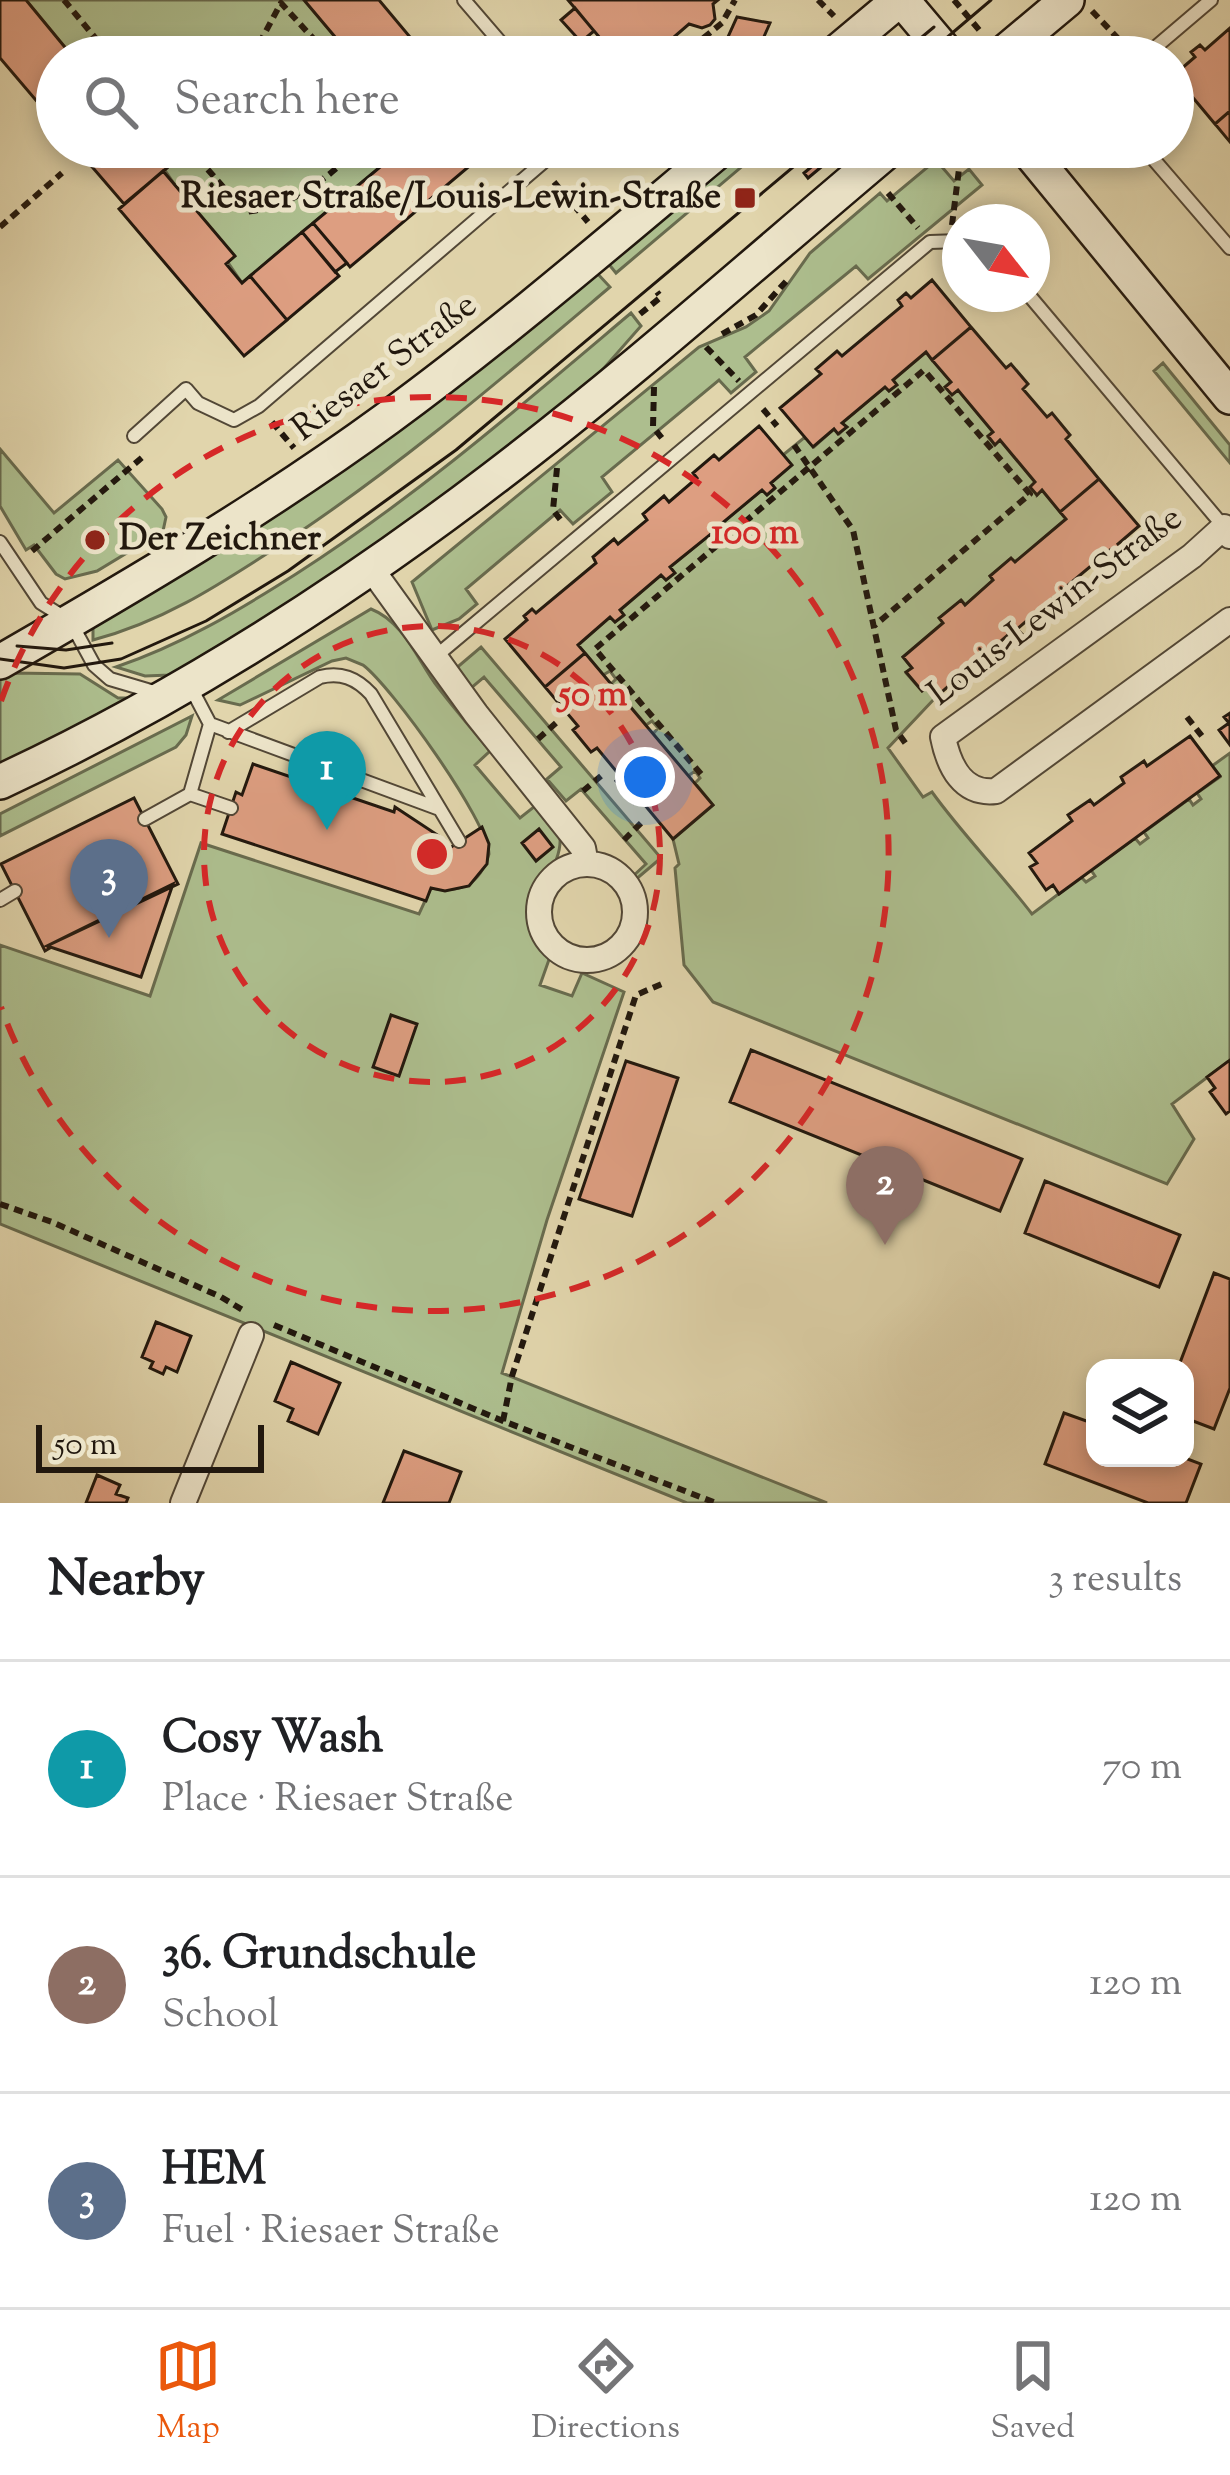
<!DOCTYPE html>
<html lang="en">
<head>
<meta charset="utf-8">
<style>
	body { margin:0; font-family:"Sorts Mill Goudy",serif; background:#f6f6f6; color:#202124 }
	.controls { position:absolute; right:36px; bottom:36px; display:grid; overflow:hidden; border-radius:24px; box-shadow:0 6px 18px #0003 }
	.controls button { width:108px; height:108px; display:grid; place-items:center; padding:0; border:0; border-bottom:3px solid #e0e0e0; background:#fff; color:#202124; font:60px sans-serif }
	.compass { position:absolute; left:942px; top:204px; width:108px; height:108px; border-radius:50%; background:#fff; box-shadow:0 6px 18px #0003; rotate:121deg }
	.scale { position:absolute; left:36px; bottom:30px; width:228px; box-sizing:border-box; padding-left:12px; border:6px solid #22180e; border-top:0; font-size:33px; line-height:42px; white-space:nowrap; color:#22180e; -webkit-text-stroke:9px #ece4c9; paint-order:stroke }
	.you { position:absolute; left:645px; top:777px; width:42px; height:42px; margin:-30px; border:9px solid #fff; border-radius:50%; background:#1a73e8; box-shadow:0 0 0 18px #1a73e833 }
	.badge { display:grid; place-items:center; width:78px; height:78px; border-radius:50%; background:#ea580c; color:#fff; font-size:39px; font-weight:700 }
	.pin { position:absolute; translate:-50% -99px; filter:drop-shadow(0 3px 6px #0008) }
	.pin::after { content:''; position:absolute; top:63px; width:42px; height:36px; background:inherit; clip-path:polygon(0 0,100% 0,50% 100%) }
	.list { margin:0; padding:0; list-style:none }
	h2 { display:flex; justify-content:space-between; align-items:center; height:156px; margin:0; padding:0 48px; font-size:51px }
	h2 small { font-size:39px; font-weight:400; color:#757577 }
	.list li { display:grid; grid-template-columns:78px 1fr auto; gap:36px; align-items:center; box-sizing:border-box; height:216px; padding:0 48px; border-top:3px solid #e0e0e0 }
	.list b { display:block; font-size:45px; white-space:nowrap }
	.list p { margin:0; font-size:39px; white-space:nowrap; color:#757577 }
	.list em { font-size:39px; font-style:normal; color:#757577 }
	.icon { flex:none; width:66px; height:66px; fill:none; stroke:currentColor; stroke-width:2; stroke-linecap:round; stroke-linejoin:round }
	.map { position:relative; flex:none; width:1230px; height:1503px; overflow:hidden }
	.search { position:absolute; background:#fff; box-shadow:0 6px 18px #0003; left:36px; right:36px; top:36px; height:132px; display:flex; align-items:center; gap:30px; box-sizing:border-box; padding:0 42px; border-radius:66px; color:#757577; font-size:45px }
	.sheet { height:804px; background:#fff }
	nav { display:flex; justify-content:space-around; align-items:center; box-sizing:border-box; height:168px; border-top:3px solid #e0e0e0; background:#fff; font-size:33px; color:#757577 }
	nav a { display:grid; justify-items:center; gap:6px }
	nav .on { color:#ea580c }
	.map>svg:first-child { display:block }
	.green { fill:#adbe8e; stroke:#686b4e; stroke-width:3 }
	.building { fill:#dd9e81; stroke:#22180e; stroke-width:3 }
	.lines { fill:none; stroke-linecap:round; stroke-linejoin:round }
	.lane-casing { stroke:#524736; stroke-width:16 }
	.street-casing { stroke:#524736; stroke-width:28 }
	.secondary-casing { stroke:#22180e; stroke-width:38 }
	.path { stroke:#22180e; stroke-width:6; stroke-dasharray:9 6; stroke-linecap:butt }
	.lane { stroke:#ece4c9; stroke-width:12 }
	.street { stroke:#ece4c9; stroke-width:24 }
	.secondary { stroke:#ece4c9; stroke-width:33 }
	.tram { stroke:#22180e; stroke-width:3 }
	.ring { fill:none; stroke:#d62828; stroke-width:6; stroke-dasharray:21 15 }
	.poi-dot { fill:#8f2418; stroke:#ece4c9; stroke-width:4.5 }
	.labels { text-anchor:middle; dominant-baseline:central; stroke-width:10; stroke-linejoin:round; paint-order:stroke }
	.poi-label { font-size:36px; font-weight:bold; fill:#22180e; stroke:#ece4c9; text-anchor:end }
	.street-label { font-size:36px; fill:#22180e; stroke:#ece4c9 }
	.centre { fill:#d62828; stroke:#ece4c9; stroke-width:6 }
	.ring-label { font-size:36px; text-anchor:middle; font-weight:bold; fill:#d62828; stroke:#ece4c9; stroke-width:10; stroke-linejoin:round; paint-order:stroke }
</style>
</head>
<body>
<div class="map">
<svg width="1230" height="1503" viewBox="0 0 1230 1503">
	<rect width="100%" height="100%" fill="#e1d5ac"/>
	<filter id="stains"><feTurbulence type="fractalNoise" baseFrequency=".00167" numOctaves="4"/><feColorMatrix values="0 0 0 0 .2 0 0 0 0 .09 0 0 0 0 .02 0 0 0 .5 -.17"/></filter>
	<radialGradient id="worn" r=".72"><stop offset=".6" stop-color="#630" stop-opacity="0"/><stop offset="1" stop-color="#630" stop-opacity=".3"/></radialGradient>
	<path class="green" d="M26 0H304L352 57H73Z
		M149 147H404L242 283Z
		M744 147H765L616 273 607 262Z
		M936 160 954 181 969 169 982 185 868 279 856 266 745 357 756 372 731 393 719 380 602 477 612 492 573 524 560 510 466 589 477 604 459 619 432 630 412 582 699 347 746 327 769 311 810 253 880 193 887 201Z
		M596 272 610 287C500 380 392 473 271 551 214 588 161 622 93 640V626Z
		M631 313 641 326 590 384 390 537 259 626 170 675 145 676 116 667C181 645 238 611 296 574 416 497 522 405 631 313Z
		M926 352 951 382 946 387 952 394 958 390 993 432 988 437 994 444 1000 440 1035 482 1037 495 1042 490 1066 519 1015 562 1011 559 990 576 993 580 965 605 962 601 940 618 943 623 903 657 912 668 906 673 922 691 927 687 936 697 888 748 923 797 932 792C963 835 999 871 1032 914L1081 877 1086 882 1095 876 1091 870 1135 838 1140 844 1148 838 1144 832 1189 799 1193 805 1201 799 1197 793 1220 777 1212 766 1230 753V1060L1172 1104 1194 1139 1167 1184 713 1002 684 965 675 868 679 864 673 839 713 805 695 783 700 778 695 771 688 776 653 734 658 728 652 721 646 725 611 684 616 679 610 671 603 675 578 645 610 617 615 622 623 616 620 610 661 575 666 580 674 573 670 567 712 533 717 537 724 531 720 525 762 490 767 495 774 489 771 483 791 465 783 455 805 437 814 447 834 429 839 434 846 427 842 423 885 387 889 391 896 385 893 380Z
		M1163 363 1230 445V463L1154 371Z
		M0 449 54 513 118 460 162 509 166 517 163 531 97 571 65 579 56 574 34 545 26 550 0 506Z
		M371 609C402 621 416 656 434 682 452 706 471 728 490 751L475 765 520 818 535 806 560 838C563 877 504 913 551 954L540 985 572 996 582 973 624 992 547 1220 502 1373 827 1503H687L0 1224V945L150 996 201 843 419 914 431 888C461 894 480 884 489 854 488 821 392 687 363 665L346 658 332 661 240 705 218 700Z
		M481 647 661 858 634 881 631 878 646 864 581 789 566 801 547 779 561 767 484 677 470 689 454 670Z
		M12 673 80 674 118 698H132L0 767V680Z
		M192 716 186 735 176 747 0 836V814Z"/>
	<path class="building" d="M0 0H26L73 57H57V125L0 58Z
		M304 0H379L410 37 403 43 411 53 406 57H352Z
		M568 0H718L713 4 715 19 710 25 702 28 689 24 651 57H616Z
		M575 8 594 31 581 42 561 20Z
		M737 17 770 23 755 57H698L699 50 727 39Z
		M1230 28V111L1215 124 1174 75 1195 57 1191 52 1200 45 1205 50Z
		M1230 111V142L1215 124Z
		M75 147H149L167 168 124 204Z
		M404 147H492L350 267 313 223Z
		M834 148 838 153 808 178 804 173Z
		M163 171 235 256 226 264 242 283 250 276 287 320 244 356 119 209Z
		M313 223 347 263 335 272 302 232Z
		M302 232 339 276 287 320 250 276Z
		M932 280 971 327 932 360 926 352 893 380 897 385 889 391 885 387 842 423 847 427 838 434 834 429 813 447 780 408 821 374 816 369 837 351 842 356 902 306 898 300 906 293 911 298Z
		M971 327 1006 368 1011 364 1028 384 1023 389 1047 417 1052 413 1070 435 1066 439 1099 479 1060 512 1042 490 1037 495 1030 487 1035 482 1000 440 995 445 988 436 993 432 958 390 952 395 945 387 951 382 932 360Z
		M759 426 792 465 771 483 775 488 767 495 762 490 720 525 725 531 716 538 712 533 670 567 675 573 666 580 661 575 620 610 624 615 615 622 610 617 578 645 585 653 545 687 505 639 527 620 524 616 532 609 536 613 596 563 593 557 614 539 618 544 647 520 643 514 664 496 669 502 697 478 693 473 714 455 719 460Z
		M1099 479 1139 526 1118 544 1122 549 1114 556 1110 550 1067 586 1072 592 1064 599 1059 593 1017 629 1022 634 1013 641 1008 635 966 671 972 677 963 684 958 678 936 697 927 687 922 691 906 672 912 668 903 657 943 623 939 618 961 600 965 605 993 580 990 576 1011 558 1015 562 1066 519 1060 512Z
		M585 653 713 805 673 839 639 798 634 803 616 781 621 777 597 748 591 752 573 730 578 726 545 687Z
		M1230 713V745L1219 730 1229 723 1224 717Z
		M1190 736 1220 776 1059 894 1053 885 1046 890 1030 867 1037 863 1029 853 1072 821 1068 815 1090 800 1094 805 1124 783 1121 777 1144 761 1147 766Z
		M253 764 394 812 395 807 445 840 439 855 482 827 489 844 487 864 469 886 445 891 431 888 426 901 222 834 236 792 242 795Z
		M134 798 178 884 47 946 50 948 45 951 1 864Z
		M539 829 553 847 536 861 522 843Z
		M173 884 141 977 47 946 79 930Z
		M391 1015 417 1024 399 1076 373 1067Z
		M751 1050 1022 1159 1000 1211 730 1102Z
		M1230 1060V1111L1226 1114 1210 1092 1215 1088 1207 1077Z
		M626 1061 678 1078 632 1216 579 1199Z
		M1045 1181 1180 1235 1159 1287 1025 1233Z
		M1214 1273 1230 1279V1388L1214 1429 1185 1418V1368H1178Z
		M156 1322 191 1336 177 1372 166 1367 163 1374 150 1368 153 1362 142 1357Z
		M291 1362 340 1383 318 1434 288 1421 293 1409 275 1401Z
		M1064 1413 1095 1424V1458H1185L1201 1464 1186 1503H1148L1045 1464Z
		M404 1451 461 1472 449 1503H383Z
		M97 1475 120 1485 116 1494 128 1498 126 1503H86Z"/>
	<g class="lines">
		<g class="lane-casing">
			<path id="lane" d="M464 0 513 57
				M1144 57 1211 0
				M1143 147 1230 248
				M1028 294 1224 527
				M134 436 186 389 198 403 234 420 259 406 561 147
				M0 542 41 603 70 621 94 665 110 679 154 692
				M435 657 930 242 960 241
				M210 724 437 808
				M228 732 320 677C341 672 356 678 371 694L459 841
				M190 794 231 808
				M145 819 190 794 210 724 189 684
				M0 900 15 891"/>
		</g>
		<g class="street-casing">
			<path id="street" d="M1230 536 1224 527 1192 556 943 737C949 767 963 795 996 791L1230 620
				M370 567 476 714 583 848 586 864
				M539 912a48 48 0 1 1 96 0a48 48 0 1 1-96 0Z
				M183 1503 251 1335"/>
		</g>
		<g class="secondary-casing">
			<path id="secondary" d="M902 0 950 57
				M831 57 899 0
				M999 57 1067 0
				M1025 147 1230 397
				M0 662C132 586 265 508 388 418 504 333 613 239 723 147
				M0 782C174 701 341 595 494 478 631 374 760 258 892 147"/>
		</g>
		<path class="path" d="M64 0 111 57
			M818 0 834 16
			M954 0 980 31
			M1092 11 1128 49
			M252 57 281 3 330 57
			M459 57 474 45
			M680 57 722 23 735 0
			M188 147 245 212C293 207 326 179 360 147
			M244 147H278
			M554 182 588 222
			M888 193 918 228
			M952 225 961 153
			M0 227 62 173
			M640 314 661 297 657 292
			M722 334 756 315 789 278
			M706 347 739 381
			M654 387 653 427 665 442
			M763 409 777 426
			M272 422 294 448
			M794 445 853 530 896 730 906 744
			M557 468 553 510 563 523
			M32 551 145 455
			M1187 717 1205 740
			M538 739 556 723
			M701 774 595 649 924 370 1030 494 874 626
			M583 791 601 776
			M624 840 641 823
			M0 1204 52 1222 221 1297 246 1312
			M274 1325 503 1421 716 1503
			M503 1421 512 1376 636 995 664 983"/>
		<use href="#lane" class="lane"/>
		<use href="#street" class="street"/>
		<use href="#secondary" class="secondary"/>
		<path class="tram" d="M898 57 934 27
			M924 57 991 0
			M17 646 66 650 112 643
			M0 659 64 668 121 659 206 621 288 571 456 450 817 147"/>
	</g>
	<g class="ring">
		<circle cx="432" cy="854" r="228"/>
		<path d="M1 701A457 457 0 1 1 1 1007"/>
	</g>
	<g class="poi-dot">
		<rect x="733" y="186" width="24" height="24" rx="6"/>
		<circle cx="95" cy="540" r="12"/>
	</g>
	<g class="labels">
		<g class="poi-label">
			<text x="721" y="198">Riesaer Straße/Louis-Lewin-Straße</text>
			<text x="119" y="540" text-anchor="start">Der Zeichner</text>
		</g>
		<g class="street-label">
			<text transform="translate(385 368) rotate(-37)">Riesaer Straße</text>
			<text transform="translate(1056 607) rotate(-37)">Louis-Lewin-Straße</text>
		</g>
	</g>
	<circle cx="432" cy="854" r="18" class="centre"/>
	<g class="ring-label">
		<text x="755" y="543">100 m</text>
		<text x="593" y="705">50 m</text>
	</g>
	<rect width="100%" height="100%" filter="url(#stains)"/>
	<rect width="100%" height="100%" fill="url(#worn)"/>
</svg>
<div class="controls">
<button><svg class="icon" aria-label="layers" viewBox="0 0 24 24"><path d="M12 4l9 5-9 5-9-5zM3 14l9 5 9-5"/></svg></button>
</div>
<svg class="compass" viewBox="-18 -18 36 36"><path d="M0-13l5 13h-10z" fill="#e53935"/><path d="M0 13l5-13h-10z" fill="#757577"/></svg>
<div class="scale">50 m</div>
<div class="you"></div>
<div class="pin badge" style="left:327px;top:830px;background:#0f9aa8">1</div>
<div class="pin badge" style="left:885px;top:1245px;background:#8d6e63">2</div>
<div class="pin badge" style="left:109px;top:938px;background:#5c6f8a">3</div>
<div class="search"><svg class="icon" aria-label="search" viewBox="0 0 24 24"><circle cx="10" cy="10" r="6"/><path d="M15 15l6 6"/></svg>Search here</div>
</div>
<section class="sheet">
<h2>Nearby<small>3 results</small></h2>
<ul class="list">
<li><span class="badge" style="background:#0f9aa8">1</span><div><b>Cosy Wash</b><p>Place · Riesaer Straße</p></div><em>70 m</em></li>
<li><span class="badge" style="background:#8d6e63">2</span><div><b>36. Grundschule</b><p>School</p></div><em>120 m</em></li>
<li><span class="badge" style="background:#5c6f8a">3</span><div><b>HEM</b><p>Fuel · Riesaer Straße</p></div><em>120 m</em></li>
</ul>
</section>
<nav>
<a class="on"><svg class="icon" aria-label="map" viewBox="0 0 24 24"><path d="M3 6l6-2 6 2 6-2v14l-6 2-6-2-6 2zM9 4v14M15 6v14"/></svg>Map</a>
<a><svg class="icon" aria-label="directions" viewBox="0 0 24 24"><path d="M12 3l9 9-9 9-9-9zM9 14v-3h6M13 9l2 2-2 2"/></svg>Directions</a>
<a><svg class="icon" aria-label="saved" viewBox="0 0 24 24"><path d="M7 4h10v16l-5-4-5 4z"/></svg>Saved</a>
</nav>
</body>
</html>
